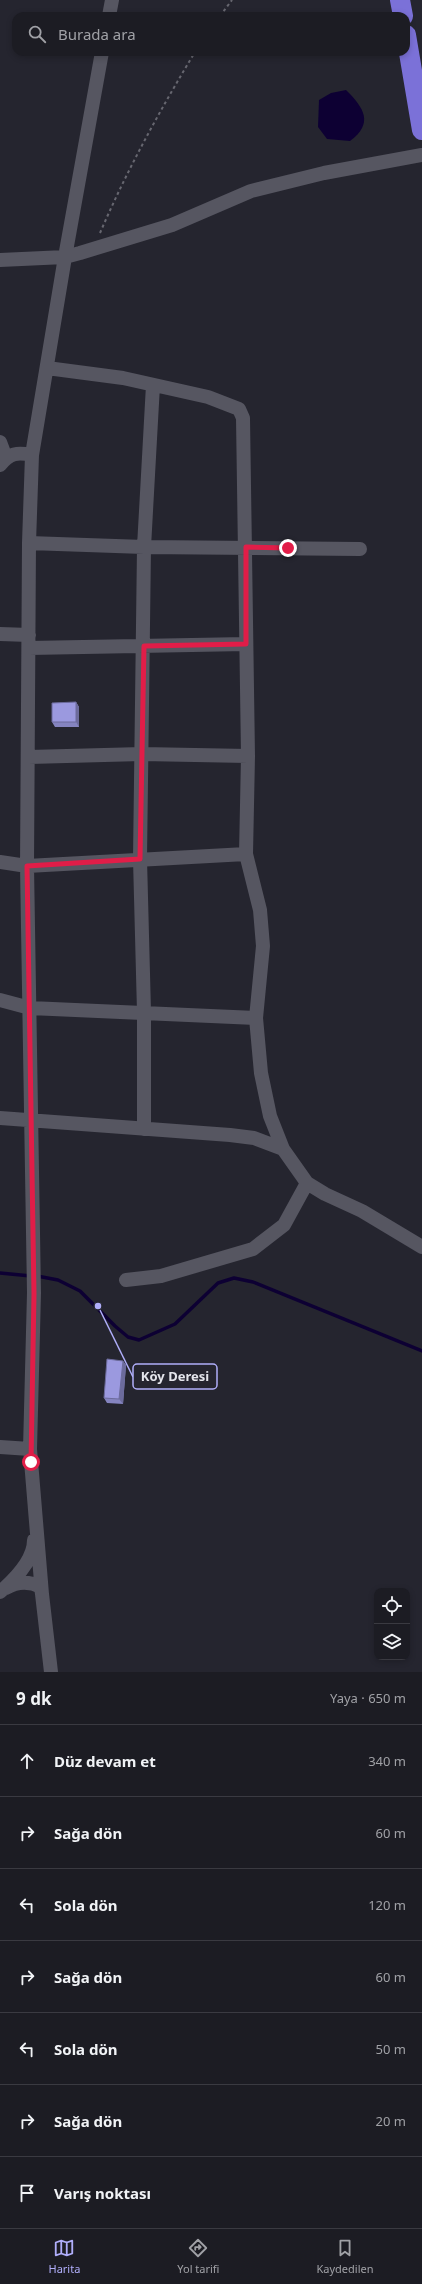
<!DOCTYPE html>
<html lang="tr">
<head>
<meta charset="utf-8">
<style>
	body { margin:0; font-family:"Noto Sans",sans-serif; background:#25252b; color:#f1f3f6 }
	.controls { position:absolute; right:12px; bottom:12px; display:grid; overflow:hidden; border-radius:8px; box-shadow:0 2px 6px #0003 }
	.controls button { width:36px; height:36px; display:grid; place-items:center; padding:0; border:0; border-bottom:1px solid #3a3a41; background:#1c1c23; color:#f1f3f6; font:20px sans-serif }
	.stop { position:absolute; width:12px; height:12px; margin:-9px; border:3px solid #e11d48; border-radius:50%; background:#fff }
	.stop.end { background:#e11d48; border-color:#fff; box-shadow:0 1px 4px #0008 }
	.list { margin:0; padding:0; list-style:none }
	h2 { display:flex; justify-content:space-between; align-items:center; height:52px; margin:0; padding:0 16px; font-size:17px }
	h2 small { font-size:13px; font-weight:400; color:#a0a1a6 }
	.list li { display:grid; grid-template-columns:26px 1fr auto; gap:12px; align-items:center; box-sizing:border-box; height:72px; padding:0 16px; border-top:1px solid #3a3a41 }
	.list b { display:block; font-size:15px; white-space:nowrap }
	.list em { font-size:13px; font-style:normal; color:#a0a1a6 }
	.icon { flex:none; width:22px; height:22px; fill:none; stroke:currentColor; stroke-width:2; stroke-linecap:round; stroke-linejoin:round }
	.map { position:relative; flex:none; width:422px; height:1672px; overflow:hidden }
	.search { position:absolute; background:#1c1c23; box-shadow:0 2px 6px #0003; left:12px; right:12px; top:12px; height:44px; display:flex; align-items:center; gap:10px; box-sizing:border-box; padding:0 14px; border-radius:12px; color:#a0a1a6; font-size:15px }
	.sheet { height:556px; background:#1c1c23 }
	nav { display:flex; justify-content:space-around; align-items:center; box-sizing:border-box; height:56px; border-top:1px solid #3a3a41; background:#1c1c23; font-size:11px; color:#a0a1a6 }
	nav a { display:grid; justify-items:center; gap:2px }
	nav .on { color:#b0aefa }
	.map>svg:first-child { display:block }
	.water { fill:#0d0033 }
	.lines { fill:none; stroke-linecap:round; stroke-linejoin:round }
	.stream { stroke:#0d0033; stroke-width:3.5 }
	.path { stroke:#676770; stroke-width:2; stroke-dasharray:3 3; stroke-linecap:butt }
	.minor { stroke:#565661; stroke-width:14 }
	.highway { stroke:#7b71d8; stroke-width:20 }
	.wall { fill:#8584c0 }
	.shaded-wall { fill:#6c6b9c }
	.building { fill:#9b99df; stroke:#6c6b9c }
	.route { stroke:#e11d48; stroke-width:5 }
	.leader { fill:none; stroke:#b0aefa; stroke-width:1.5 }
	.callout-dot { fill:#b0aefa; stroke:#25252f; stroke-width:1.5 }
	.callout { fill:#25252f; stroke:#b0aefa; stroke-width:1.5 }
	.callout-label { font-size:13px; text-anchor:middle; font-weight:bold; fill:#e4e5eb }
</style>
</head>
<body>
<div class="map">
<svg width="422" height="1672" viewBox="0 0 422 1672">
	<rect width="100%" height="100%" fill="#25252f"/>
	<path class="water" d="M346 90C364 108 374 123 350 141L327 139 318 127 319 100 331 93Z"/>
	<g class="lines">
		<path class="stream" d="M0 1273 31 1276
			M37 1276 58 1280 80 1291 115 1326 128 1337 139 1340 175 1324 218 1283 234 1278 253 1282 422 1351"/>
		<path class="path" d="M220 16 232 0
			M100 233C127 170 160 110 195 52"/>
		<path class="minor" d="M109 16 112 0
			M0 260 65 257 80 253 172 225 251 191 324 173 422 155
			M47 368 123 378 208 397 239 409 243 418 248 756 246 854 260 910 263 946 256 1018 261 1073 270 1116 283 1149 307 1183 325 1194 362 1211 422 1247
			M0 442 6 458
			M0 465C10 453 17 452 32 455
			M29 543 144 547 360 549
			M0 634 29 635
			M29 648 246 644
			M29 757 142 754 248 756
			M0 862 27 866 246 854
			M0 1000 30 1008 256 1018
			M0 1118 230 1135 254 1138 283 1149
			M144 1129V1012L140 859 144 547 153 385
			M126 1280 161 1276 253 1249 284 1225 307 1183
			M0 1447 30 1449
			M6 1588C18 1581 29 1581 41 1587L42 1594
			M0 1592C14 1580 34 1560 34 1540
			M51 1672 42 1594 30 1449 34 1293 27 866 29 543 32 455 65 257 102 52"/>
		<path class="highway" d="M400 0 403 16
			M406 35 422 130"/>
	</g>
	<path class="wall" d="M76 702 79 707V727H55L52 722Z
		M123 1361 126 1365 123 1404 107 1403 104 1398Z"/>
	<path class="shaded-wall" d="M76 702 79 707V727L76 722Z
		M123 1361 126 1365 123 1404 119 1399Z"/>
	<path class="building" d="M76 702V722H52V703Z
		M107 1359 123 1361 119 1399 104 1398Z"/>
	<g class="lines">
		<path class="route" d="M31 1462 34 1294 27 866 140 859 144 646 246 644V547L288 548"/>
	</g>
	<path class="leader" d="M98 1306L133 1377"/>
	<circle class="callout-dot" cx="98" cy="1306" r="4"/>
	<rect class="callout" x="133" y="1364" width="84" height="25" rx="4"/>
	<g class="callout-label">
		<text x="175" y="1381">Köy Deresi</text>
	</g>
</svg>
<div class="controls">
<button><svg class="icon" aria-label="locate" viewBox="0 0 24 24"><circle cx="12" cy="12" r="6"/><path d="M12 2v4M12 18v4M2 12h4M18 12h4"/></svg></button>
<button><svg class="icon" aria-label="layers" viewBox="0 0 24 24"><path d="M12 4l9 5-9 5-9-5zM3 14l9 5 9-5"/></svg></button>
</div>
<div class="stop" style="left:31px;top:1462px"></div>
<div class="stop end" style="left:288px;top:548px"></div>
<div class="search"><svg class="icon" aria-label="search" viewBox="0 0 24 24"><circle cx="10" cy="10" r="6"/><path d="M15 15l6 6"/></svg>Burada ara</div>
</div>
<section class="sheet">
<h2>9 dk<small>Yaya · 650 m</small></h2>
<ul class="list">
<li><svg class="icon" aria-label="ahead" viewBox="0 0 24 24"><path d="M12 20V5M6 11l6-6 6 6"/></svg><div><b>Düz devam et</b></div><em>340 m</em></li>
<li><svg class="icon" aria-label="right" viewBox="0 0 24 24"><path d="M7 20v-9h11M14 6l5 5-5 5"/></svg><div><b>Sağa dön</b></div><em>60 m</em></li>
<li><svg class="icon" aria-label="left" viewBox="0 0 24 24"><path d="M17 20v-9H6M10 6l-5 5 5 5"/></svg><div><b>Sola dön</b></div><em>120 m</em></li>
<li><svg class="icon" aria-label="right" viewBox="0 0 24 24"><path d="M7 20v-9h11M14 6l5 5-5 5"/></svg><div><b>Sağa dön</b></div><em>60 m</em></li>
<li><svg class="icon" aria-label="left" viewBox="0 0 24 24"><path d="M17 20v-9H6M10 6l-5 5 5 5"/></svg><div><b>Sola dön</b></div><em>50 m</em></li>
<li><svg class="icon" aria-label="right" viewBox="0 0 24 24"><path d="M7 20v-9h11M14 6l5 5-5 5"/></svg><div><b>Sağa dön</b></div><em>20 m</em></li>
<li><svg class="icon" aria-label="arrive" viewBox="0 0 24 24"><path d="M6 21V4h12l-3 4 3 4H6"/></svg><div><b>Varış noktası</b></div></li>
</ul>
</section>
<nav>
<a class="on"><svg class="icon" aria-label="map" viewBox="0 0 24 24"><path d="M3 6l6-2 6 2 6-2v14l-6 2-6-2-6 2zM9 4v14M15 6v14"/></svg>Harita</a>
<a><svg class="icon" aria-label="directions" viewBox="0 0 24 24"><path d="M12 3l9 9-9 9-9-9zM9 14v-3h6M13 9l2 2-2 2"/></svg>Yol tarifi</a>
<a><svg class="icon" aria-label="saved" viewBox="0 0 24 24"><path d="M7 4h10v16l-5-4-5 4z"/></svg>Kaydedilen</a>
</nav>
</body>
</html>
